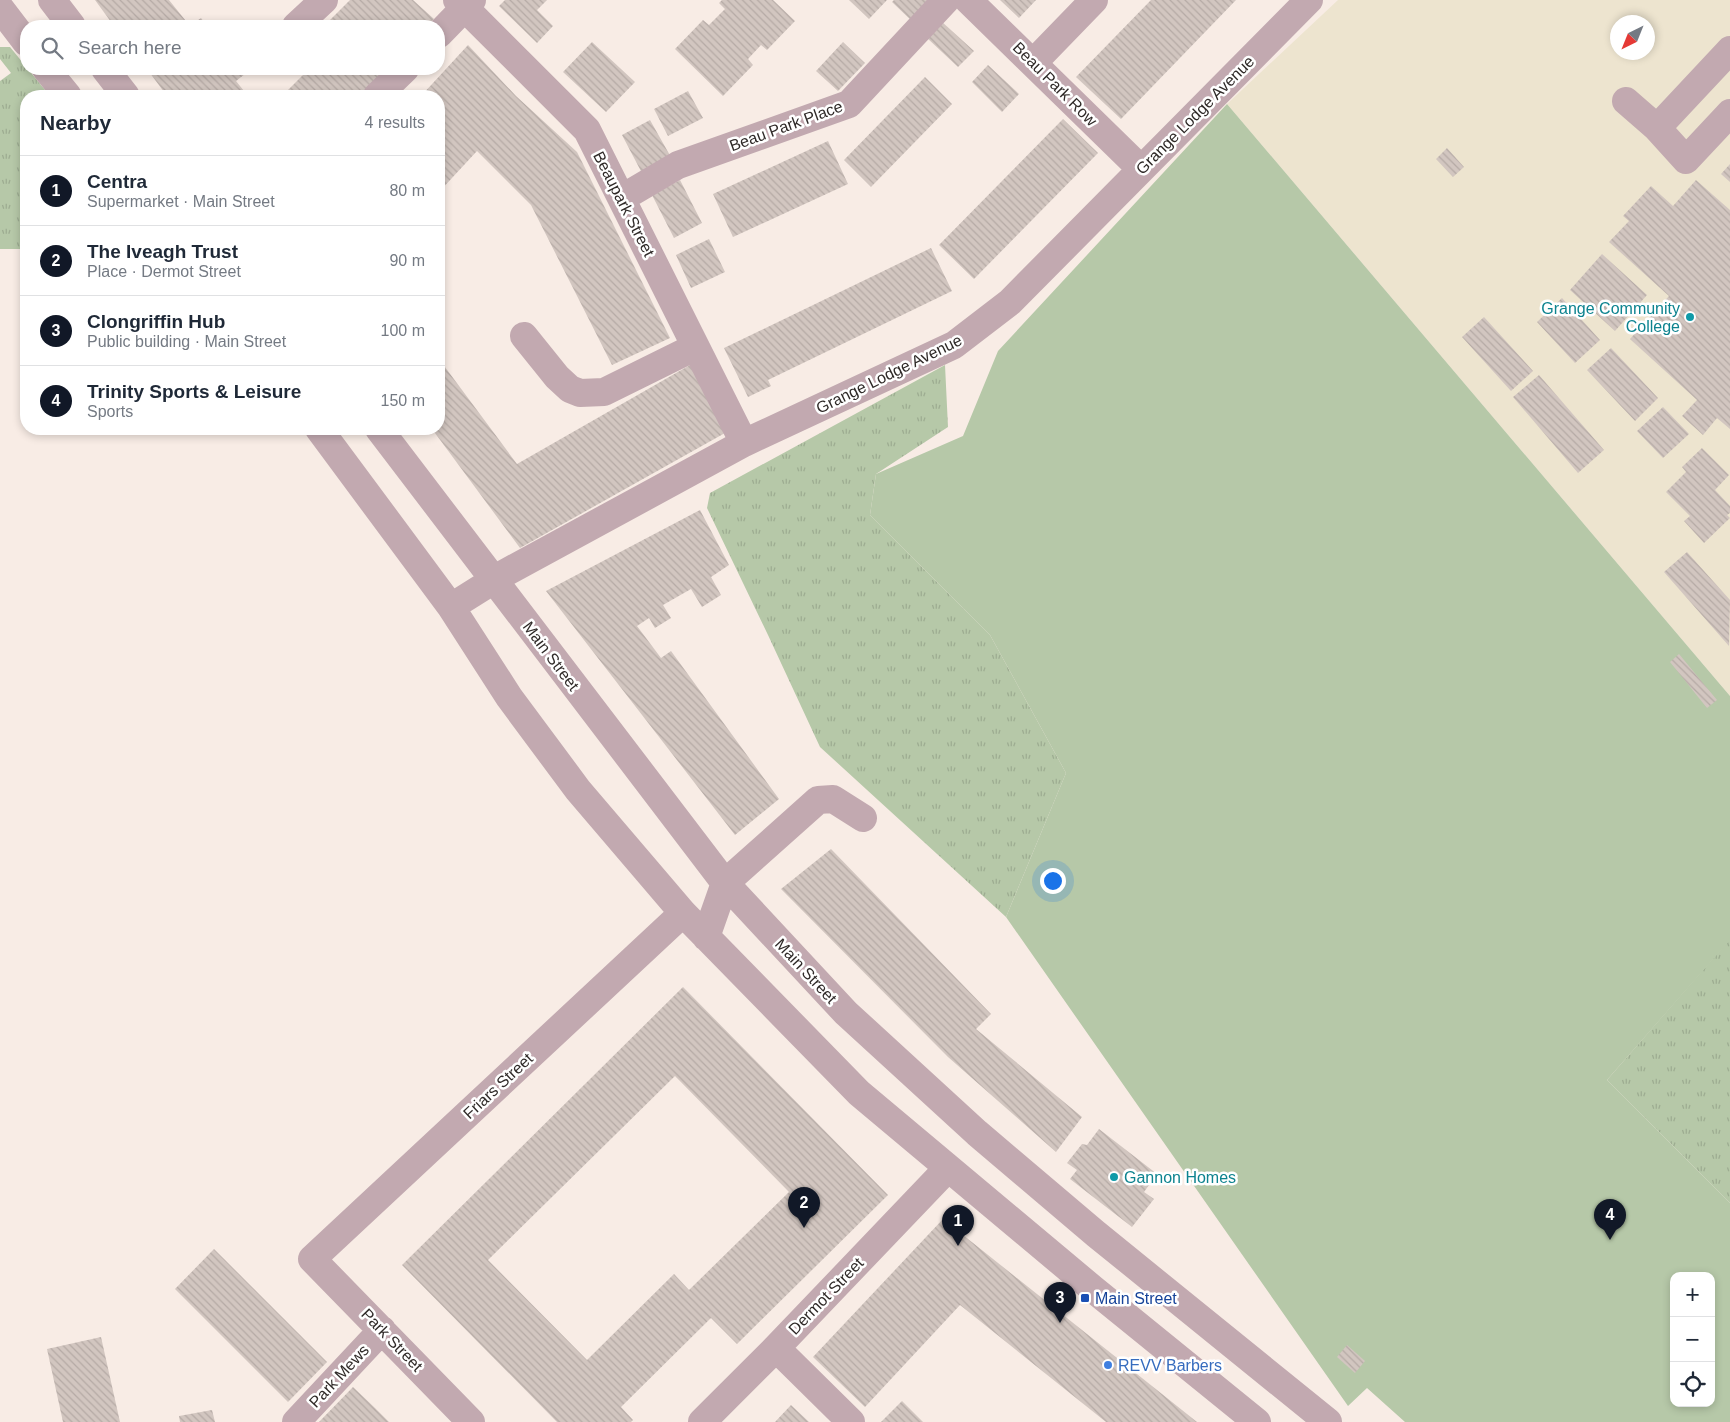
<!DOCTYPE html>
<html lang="en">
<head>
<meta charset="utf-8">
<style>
	body { margin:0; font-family:Helvetica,sans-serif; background:#f2f2f3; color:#1f2937 }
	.controls { position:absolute; right:15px; bottom:15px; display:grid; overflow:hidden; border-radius:10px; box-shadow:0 2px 8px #0003 }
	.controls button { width:45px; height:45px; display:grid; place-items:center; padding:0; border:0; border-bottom:1px solid #e0e1e3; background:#fff; color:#1f2937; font:25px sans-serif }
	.compass { position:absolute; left:1610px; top:15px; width:45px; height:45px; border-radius:50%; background:#fff; box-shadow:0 2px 8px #0003; rotate:223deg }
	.you { position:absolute; left:1052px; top:880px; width:18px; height:18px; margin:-12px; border:4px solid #fff; border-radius:50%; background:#1a73e8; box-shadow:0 0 0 8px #1a73e833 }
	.badge { display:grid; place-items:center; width:32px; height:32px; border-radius:50%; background:#111827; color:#fff; font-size:16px; font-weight:700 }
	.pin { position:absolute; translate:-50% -41px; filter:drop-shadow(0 1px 2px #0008) }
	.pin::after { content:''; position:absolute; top:26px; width:18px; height:15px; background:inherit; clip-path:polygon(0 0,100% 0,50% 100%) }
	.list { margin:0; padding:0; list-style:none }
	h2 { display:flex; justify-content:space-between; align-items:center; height:65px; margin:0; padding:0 20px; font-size:21px }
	h2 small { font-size:16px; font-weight:400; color:#747a83 }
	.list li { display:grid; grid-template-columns:32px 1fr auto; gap:15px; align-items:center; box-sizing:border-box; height:70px; padding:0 20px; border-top:1px solid #e0e1e3 }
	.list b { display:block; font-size:19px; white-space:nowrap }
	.list p { margin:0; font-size:16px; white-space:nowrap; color:#747a83 }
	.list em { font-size:16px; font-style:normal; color:#747a83 }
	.icon { flex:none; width:28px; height:28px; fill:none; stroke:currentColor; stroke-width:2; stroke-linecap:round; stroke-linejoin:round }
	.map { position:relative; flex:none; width:1730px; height:1422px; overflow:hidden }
	.search { position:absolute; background:#fff; box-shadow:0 2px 8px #0003; left:20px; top:20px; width:425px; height:55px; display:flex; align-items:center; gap:12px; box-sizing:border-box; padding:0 18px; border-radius:20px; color:#747a83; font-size:19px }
	.panel { position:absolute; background:#fff; box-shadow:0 2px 8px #0003; left:20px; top:90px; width:425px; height:345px; border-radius:20px }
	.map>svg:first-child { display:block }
	.education { fill:#ede4cf; fill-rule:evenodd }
	.grass { fill:url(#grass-tufts) }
	.pitch { fill:#b6c8a8; fill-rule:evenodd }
	.building { fill:url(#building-back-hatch); fill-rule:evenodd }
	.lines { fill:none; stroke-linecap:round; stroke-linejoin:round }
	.minor { stroke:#c2a9b0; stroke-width:28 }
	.culture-dot { fill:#0f9aa8; stroke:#fff; stroke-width:2 }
	.transit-dot { fill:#1a4fb4; stroke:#fff; stroke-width:2 }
	.shop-dot { fill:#3f7fe0; stroke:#fff; stroke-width:2 }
	.labels { text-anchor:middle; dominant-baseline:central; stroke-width:5; stroke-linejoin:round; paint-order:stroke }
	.street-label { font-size:16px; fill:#2f2a28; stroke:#fff }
	.culture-label { font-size:16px; fill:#0d838f; stroke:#fff; text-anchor:end }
	.transit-label { font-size:16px; fill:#164399; stroke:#fff; text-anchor:start }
	.shop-label { font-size:16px; fill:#366cbe; stroke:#fff; text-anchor:start }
</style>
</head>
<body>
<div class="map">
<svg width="1730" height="1422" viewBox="0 0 1730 1422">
	<defs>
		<pattern id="grass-tufts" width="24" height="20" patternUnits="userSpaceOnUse" patternTransform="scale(1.25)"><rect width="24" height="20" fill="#b6c8a8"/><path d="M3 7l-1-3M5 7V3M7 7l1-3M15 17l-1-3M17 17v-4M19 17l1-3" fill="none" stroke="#9dac91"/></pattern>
		<pattern id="building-back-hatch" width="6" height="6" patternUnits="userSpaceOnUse" patternTransform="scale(1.25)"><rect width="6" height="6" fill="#d2c6c0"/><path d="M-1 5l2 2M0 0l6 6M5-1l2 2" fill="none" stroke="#b5aaa5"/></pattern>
	</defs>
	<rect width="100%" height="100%" fill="#f8ece5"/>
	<path class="education" d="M1338 0H1730V696L1227 104ZM1618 22H1648V52H1618Z"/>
	<path class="grass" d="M0 47H10L50 96H26V249H0V81L11 73 0 59Z
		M945 365 948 427 876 474 870 515 990 635 1066 773 1006 917 820 747 768 635 707 508 710 493Z
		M1730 939V1203L1607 1080Z"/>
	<path class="pitch" d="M1227 104 1730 696V940L1607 1080 1730 1203V1422H1405L1367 1388 1348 1406 1006 917 1066 773 990 635 870 515 876 474 963 436 998 351ZM1674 1276H1711V1403H1674Z"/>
	<path class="building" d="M95 0H169L190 26H114Z
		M350 0H413L434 19 427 26H324Z
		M505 0H547L537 10 553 26 537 43 499 6Z
		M722 0H773L795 21 767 50 761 45 748 59 753 65 723 96 675 49 703 20 709 25 725 9 719 3Z
		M849 0H887L869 19Z
		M894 0H937L915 24 892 2Z
		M1000 0H1036L1019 18Z
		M1151 0H1236L1121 119 1076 77Z
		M201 18 207 26H190Z
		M941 21 974 51 958 67 926 37Z
		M592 42 635 82 606 112 563 72Z
		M843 42 865 63 838 91 816 71Z
		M468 45 516 96 577 152 670 338 612 365 531 205 477 151 439 192V96H421Z
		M988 65 1019 94 1002 112 972 82Z
		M147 69H241L245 74 236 81 248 96H167Z
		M309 69H386L359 96H282Z
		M925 77 952 104 871 187 844 160Z
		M688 91 703 118 668 136 654 109Z
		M1063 119 1098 153 974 279 939 245Z
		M650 120 672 159 643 175 622 135Z
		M828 141 848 184 733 237 713 194Z
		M1447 148 1464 167 1453 177 1436 159Z
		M1730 164V182L1721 174Z
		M680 180 702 223 674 238 652 195Z
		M1696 180 1730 210V429L1717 418 1703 435 1682 416 1697 400 1630 339 1669 296 1609 242 1629 221 1623 216 1651 186 1673 206Z
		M709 239 725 272 691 288 676 255Z
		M931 248 952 291 768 380 771 386 748 397 724 348Z
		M1602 254 1647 295 1615 331 1570 290Z
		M1562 298 1600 340 1575 363 1537 322Z
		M1484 317 1533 371 1511 391 1462 337Z
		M1611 348 1658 398 1635 421 1587 370Z
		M439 359 517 464 690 365 725 433 520 548 432 429H439Z
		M1539 375 1604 450 1578 473 1513 397Z
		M1663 407 1689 434 1663 458 1637 431Z
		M1702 448 1729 475 1715 490 1730 506V513L1727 515 1730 518 1704 543 1684 521 1690 516 1666 492 1686 472 1682 467Z
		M700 510 729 565 711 577 721 595 702 607 691 589 663 605 671 618 655 628 649 618 637 626 661 658 671 651 779 799 735 835 546 591Z
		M1687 552 1730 600 1729 646 1664 572Z
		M1679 654 1717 700 1707 708 1670 662Z
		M831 849 991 1014 976 1029 1082 1117 1056 1152 948 1057 781 889Z
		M683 987 888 1195 737 1344 711 1318 621 1407 633 1420 631 1422H557L402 1265ZM675 1076 789 1192 689 1290 674 1274 587 1360 488 1260Z
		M1099 1129 1157 1174 1144 1192 1154 1199 1132 1227 1070 1179 1077 1170 1067 1163 1082 1144 1087 1145Z
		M943 1219 1197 1422H1106L960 1305 865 1407 813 1357Z
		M214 1249 327 1362 288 1402 175 1289Z
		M101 1337 120 1422H63L47 1349Z
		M1347 1345 1365 1361 1355 1373 1337 1357Z
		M353 1387 375 1408 389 1422H319Z
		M902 1401 923 1422H881Z
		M791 1405 809 1422H775Z
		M212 1410 215 1422H180L179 1416Z"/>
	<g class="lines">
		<path class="minor" d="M52 0 72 26
			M457 0 587 130 744 443
			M968 0 1141 169
			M0 8 26 42
			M296 26 324 0
			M439 34 472 0
			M1033 63 1094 0
			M46 69 68 96
			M105 69 126 96
			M377 96 405 69
			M1626 101 1657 128 1730 50
			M1657 128 1686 160 1730 113
			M622 198 678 165 849 104 946 0
			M524 336 557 377 570 389 580 393 604 392 695 347
			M319 429 451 607 509 697 578 790 683 913 859 1093 1093 1289 1257 1422
			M379 429 725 883 846 1013 977 1133 1096 1234 1328 1422
			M451 607 505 573 744 443 954 345 1010 302 1309 0
			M706 937 725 883 818 800 833 799 863 818
			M776 1348 851 1422
			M296 1422 382 1330
			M471 1422 312 1259 683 913
			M702 1422 776 1348 948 1168"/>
	</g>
	<g class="culture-dot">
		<circle cx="1690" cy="317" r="5"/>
		<circle cx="1114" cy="1177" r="5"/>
	</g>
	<rect class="transit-dot" x="1080" y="1293" width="10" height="10" rx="2.5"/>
	<circle class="shop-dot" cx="1108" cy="1365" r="5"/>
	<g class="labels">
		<g class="street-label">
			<text transform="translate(1055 84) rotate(45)">Beau Park Row</text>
			<text transform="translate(1195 115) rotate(-45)">Grange Lodge Avenue</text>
			<text transform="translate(786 126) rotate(-20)">Beau Park Place</text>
			<text transform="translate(624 204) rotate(63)">Beaupark Street</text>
			<text transform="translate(889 374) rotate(-26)">Grange Lodge Avenue</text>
			<text transform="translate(551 656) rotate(53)">Main Street</text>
			<text transform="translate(806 971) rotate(47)">Main Street</text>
			<text transform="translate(498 1086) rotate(-43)">Friars Street</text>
			<text transform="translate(826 1296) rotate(-46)">Dermot Street</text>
			<text transform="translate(392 1340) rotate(46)">Park Street</text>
			<text transform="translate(339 1376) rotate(-47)">Park Mews</text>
		</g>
		<g class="culture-label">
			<text x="1680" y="308">Grange Community<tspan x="1680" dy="18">College</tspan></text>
			<text x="1124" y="1177" text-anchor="start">Gannon Homes</text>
		</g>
		<g class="transit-label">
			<text x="1095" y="1298">Main Street</text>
		</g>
		<g class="shop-label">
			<text x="1118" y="1365">REVV Barbers</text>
		</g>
	</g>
</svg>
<div class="controls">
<button>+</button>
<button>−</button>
<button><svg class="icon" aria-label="locate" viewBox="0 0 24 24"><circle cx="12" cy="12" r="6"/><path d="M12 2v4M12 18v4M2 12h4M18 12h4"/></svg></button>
</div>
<svg class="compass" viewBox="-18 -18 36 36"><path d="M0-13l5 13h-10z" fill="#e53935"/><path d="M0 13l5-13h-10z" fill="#747a83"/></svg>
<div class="you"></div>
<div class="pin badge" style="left:958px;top:1246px">1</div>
<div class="pin badge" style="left:804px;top:1228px">2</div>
<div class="pin badge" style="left:1060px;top:1323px">3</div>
<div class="pin badge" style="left:1610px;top:1240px">4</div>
<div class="search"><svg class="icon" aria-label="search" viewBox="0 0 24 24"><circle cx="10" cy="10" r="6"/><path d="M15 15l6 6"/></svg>Search here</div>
<section class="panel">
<h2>Nearby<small>4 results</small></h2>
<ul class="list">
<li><span class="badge">1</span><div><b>Centra</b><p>Supermarket · Main Street</p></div><em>80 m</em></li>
<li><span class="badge">2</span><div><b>The Iveagh Trust</b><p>Place · Dermot Street</p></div><em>90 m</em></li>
<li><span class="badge">3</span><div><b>Clongriffin Hub</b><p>Public building · Main Street</p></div><em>100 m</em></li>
<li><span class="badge">4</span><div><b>Trinity Sports &amp; Leisure</b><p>Sports</p></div><em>150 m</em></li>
</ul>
</section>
</div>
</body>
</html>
